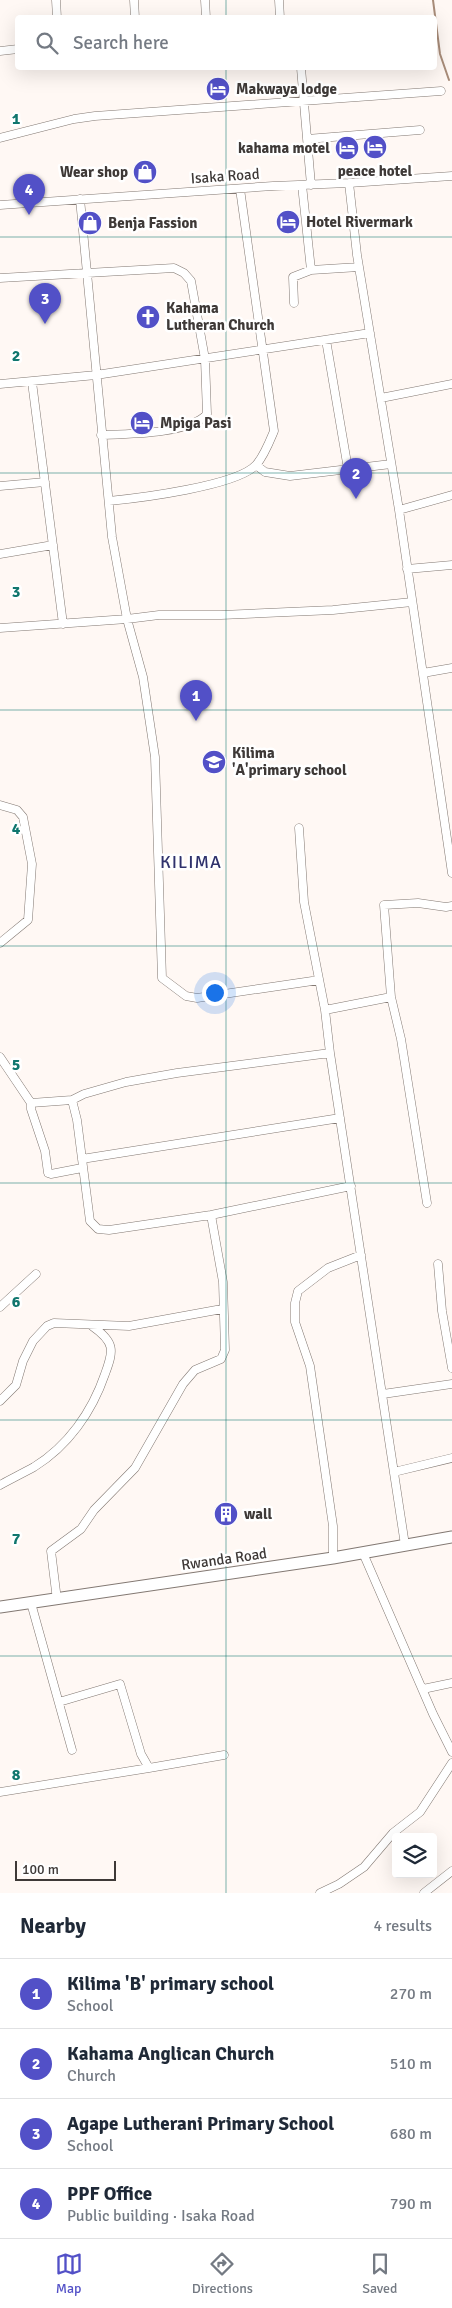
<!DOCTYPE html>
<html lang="en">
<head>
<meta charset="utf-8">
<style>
	body { margin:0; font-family:Signika,sans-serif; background:#f2f2f3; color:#1f2937 }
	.controls { position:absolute; right:15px; bottom:15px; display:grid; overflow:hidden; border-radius:5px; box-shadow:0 5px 20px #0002 }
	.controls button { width:45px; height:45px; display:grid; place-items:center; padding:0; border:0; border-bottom:1px solid #e0e1e3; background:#fff; color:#1f2937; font:25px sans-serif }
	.scale { position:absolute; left:15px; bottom:12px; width:101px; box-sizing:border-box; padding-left:5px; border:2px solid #3e3937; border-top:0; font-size:14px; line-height:18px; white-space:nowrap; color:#3e3937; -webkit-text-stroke:4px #fff; paint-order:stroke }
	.you { position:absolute; left:214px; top:992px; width:18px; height:18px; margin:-12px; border:4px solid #fff; border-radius:50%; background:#1a73e8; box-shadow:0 0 0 8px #1a73e833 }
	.badge { display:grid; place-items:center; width:32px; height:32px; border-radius:50%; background:#5250c7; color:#fff; font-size:16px; font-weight:700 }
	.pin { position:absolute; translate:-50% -41px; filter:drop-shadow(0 1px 2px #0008) }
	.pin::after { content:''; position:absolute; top:26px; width:18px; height:15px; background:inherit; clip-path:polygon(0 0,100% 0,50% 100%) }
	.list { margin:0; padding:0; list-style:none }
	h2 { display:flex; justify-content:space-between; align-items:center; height:65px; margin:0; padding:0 20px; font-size:21px }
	h2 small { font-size:16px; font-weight:400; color:#747a83 }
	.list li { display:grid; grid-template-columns:32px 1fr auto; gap:15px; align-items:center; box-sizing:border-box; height:70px; padding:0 20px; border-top:1px solid #e0e1e3 }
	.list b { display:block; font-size:19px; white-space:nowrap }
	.list p { margin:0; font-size:16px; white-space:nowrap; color:#747a83 }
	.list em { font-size:16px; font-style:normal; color:#747a83 }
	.icon { flex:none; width:28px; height:28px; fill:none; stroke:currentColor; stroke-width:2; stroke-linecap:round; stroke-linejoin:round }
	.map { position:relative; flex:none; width:452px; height:1893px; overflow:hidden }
	.search { position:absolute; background:#fff; box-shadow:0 5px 20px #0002; left:15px; right:15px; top:15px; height:55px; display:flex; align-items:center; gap:12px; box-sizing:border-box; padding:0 18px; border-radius:5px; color:#747a83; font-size:19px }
	.sheet { height:345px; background:#fff }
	nav { display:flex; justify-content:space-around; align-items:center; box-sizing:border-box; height:70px; border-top:1px solid #e0e1e3; background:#fff; font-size:14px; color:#747a83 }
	nav a { display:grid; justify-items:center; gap:2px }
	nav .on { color:#5250c7 }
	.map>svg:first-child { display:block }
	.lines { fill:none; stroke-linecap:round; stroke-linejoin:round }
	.stream { stroke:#a88c79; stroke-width:2 }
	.minor-casing { stroke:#827872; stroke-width:9 }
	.highway-casing { stroke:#827872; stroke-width:13 }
	.minor { stroke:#fff; stroke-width:8 }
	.highway { stroke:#fff; stroke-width:11 }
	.grid { fill:none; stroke:#0f766e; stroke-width:1; stroke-opacity:0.55 }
	.labels { text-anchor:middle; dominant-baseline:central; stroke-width:5; stroke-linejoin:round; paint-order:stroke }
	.poi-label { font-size:15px; font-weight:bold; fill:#3e3937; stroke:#fff; text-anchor:start }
	.street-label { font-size:15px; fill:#3e3937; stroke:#fff }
	.quarter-label { font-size:18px; letter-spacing:1px; fill:#2f316c; stroke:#fff }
	.grid-label { font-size:16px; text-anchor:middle; font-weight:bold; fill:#0f766e; stroke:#fff; stroke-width:5; stroke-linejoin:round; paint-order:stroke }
</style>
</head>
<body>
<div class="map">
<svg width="452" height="1893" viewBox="0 0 452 1893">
	<rect width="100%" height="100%" fill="#fff8f4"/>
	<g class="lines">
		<path class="stream" d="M433 0 440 54 449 80"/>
		<g class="minor-casing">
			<path id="minor" d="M56 0 57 18
				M134 0 135 18
				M205 0 206 18
				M279 0 280 18
				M0 51 18 49
				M301 68 311 185
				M0 138 74 119 95 116 441 91
				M307 139 420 130
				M349 183 357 255 399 510 452 873
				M302 185 311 270
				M80 199 112 537 127 619 143 677 155 757 162 978 186 996 197 998 319 980
				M0 205 273 186 349 183 452 176
				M0 278 174 268 184 273 191 281 205 359 207 414C190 434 127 434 101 435
				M294 303 293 277 311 270 359 267
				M326 340 348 469
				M32 382 63 624
				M0 384 96 375 370 333
				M381 398 452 384
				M256 465 265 472 290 476 391 464
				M0 486 45 482
				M109 501C139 498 237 486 256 465 264 456 269 443 274 431L240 189
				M399 510 452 495
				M0 554 53 545
				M407 569 452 565
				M0 628 127 619 159 615H221L333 610 412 602
				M423 673 452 668
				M0 805 17 810 23 817 32 864 28 920 0 943
				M299 828 304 902 325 1010
				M391 997 401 1039 427 1203
				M330 1053 405 1545
				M0 1057 31 1103V1109L45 1151 48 1173 51 1174 82 1168
				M72 1100 77 1120 90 1221 98 1229 109 1230 211 1215 351 1186
				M31 1103 72 1100 84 1094 126 1082 177 1073 330 1053 325 1010 391 997 384 905 418 903 446 907 452 906
				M82 1159 340 1118
				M438 1264 442 1311 452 1368
				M0 1307 36 1274
				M383 1394 452 1384
				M0 1401 16 1385 23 1361 33 1341 47 1326 54 1323 129 1326 222 1309
				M394 1472 452 1458
				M0 1485C11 1479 23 1473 34 1467 68 1446 92 1412 105 1374 114 1350 115 1342 92 1326
				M363 1553 433 1714 452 1752
				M333 1558V1526L310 1366 295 1322V1303L298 1291 328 1268 361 1255
				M57 1600 51 1551 81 1529 94 1510 135 1468 183 1384 195 1370 221 1359 225 1350 223 1282 211 1215
				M31 1603 72 1750
				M423 1689 452 1683
				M59 1702 120 1684 141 1754 149 1768 224 1755
				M0 1792 149 1768
				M320 1893 339 1884 364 1867 393 1833 420 1812 452 1763
				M424 1893 452 1871"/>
		</g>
		<g class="highway-casing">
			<path id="highway" d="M0 1607 333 1558 452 1537"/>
		</g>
		<use href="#minor" class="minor"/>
		<use href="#highway" class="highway"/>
	</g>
	<path class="grid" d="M226 0V18M226 68V1893M0 237H452M0 473H452M0 710H452M0 946H452M0 1183H452M0 1420H452M0 1656H452"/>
	<defs>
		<g id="hotel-disc" transform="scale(1.25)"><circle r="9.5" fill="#5250c7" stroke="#fff"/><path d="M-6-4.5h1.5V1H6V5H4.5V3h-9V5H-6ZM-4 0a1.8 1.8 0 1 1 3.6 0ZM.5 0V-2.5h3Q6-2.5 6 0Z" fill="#fff"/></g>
		<g id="shop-disc" transform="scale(1.25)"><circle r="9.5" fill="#5250c7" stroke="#fff"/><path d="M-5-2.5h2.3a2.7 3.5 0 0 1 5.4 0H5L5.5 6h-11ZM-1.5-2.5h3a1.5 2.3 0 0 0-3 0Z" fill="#fff"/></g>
		<g id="church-disc" transform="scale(1.25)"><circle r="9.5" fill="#5250c7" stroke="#fff"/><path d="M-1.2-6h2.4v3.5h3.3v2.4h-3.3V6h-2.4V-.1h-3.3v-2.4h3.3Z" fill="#fff"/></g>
		<g id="school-disc" transform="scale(1.25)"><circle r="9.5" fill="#5250c7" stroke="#fff"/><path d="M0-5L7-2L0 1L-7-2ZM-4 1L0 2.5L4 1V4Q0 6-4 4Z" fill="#fff"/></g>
		<g id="building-disc" transform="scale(1.25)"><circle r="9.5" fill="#5250c7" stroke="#fff"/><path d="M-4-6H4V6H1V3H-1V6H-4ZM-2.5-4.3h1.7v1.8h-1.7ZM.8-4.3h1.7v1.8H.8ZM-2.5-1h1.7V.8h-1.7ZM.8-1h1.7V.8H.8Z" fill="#fff"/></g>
	</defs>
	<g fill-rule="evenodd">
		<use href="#hotel-disc" x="218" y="89"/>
		<use href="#hotel-disc" x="375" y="147"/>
		<use href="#hotel-disc" x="347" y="148"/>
		<use href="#shop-disc" x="145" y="172"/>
		<use href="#hotel-disc" x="288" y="222"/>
		<use href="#shop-disc" x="90" y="223"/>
		<use href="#church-disc" x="148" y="317"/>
		<use href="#hotel-disc" x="142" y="423"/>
		<use href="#school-disc" x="214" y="762"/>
		<use href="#building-disc" x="226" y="1514"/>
	</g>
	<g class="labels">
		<g class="poi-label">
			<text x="236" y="89">Makwaya lodge</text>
			<text x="330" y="148" text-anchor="end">kahama motel</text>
			<text x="375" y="171" text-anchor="middle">peace hotel</text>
			<text x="128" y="172" text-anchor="end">Wear shop</text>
			<text x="306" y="222">Hotel Rivermark</text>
			<text x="108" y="223">Benja Fassion</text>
			<text x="166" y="308">Kahama<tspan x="166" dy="17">Lutheran Church</tspan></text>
			<text x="160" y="423">Mpiga Pasi</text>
			<text x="232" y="753">Kilima<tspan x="232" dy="17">'A'primary school</tspan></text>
			<text x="244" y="1514">wall</text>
		</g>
		<g class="street-label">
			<text transform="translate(225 176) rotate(-4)">Isaka Road</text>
			<text transform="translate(224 1559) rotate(-8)">Rwanda Road</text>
		</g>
		<g class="quarter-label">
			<text x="191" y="862">KILIMA</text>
		</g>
	</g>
	<g class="grid-label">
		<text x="16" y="124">1</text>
		<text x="16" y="361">2</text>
		<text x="16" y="597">3</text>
		<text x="16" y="834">4</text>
		<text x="16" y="1070">5</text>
		<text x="16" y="1307">6</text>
		<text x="16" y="1544">7</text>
		<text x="16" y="1780">8</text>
	</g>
</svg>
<div class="controls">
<button><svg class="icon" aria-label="layers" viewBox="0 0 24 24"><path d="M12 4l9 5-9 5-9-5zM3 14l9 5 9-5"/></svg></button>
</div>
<div class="scale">100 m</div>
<div class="you"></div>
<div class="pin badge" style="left:196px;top:721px">1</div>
<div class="pin badge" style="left:356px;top:499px">2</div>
<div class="pin badge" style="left:45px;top:324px">3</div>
<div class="pin badge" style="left:29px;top:215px">4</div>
<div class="search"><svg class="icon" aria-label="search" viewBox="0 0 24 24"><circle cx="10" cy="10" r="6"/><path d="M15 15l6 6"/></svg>Search here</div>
</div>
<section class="sheet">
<h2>Nearby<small>4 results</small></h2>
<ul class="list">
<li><span class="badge">1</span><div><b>Kilima 'B' primary school</b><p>School</p></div><em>270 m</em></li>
<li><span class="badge">2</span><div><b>Kahama Anglican Church</b><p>Church</p></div><em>510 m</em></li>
<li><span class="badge">3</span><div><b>Agape Lutherani Primary School</b><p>School</p></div><em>680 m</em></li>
<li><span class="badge">4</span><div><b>PPF Office</b><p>Public building · Isaka Road</p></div><em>790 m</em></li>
</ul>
</section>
<nav>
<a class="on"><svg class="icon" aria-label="map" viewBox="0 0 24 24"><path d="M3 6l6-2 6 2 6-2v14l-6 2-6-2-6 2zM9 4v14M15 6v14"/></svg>Map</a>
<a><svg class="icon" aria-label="directions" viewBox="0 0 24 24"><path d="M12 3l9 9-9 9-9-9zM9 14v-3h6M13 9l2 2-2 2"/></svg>Directions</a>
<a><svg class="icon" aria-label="saved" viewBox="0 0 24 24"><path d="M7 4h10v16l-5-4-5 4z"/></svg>Saved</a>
</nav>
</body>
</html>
